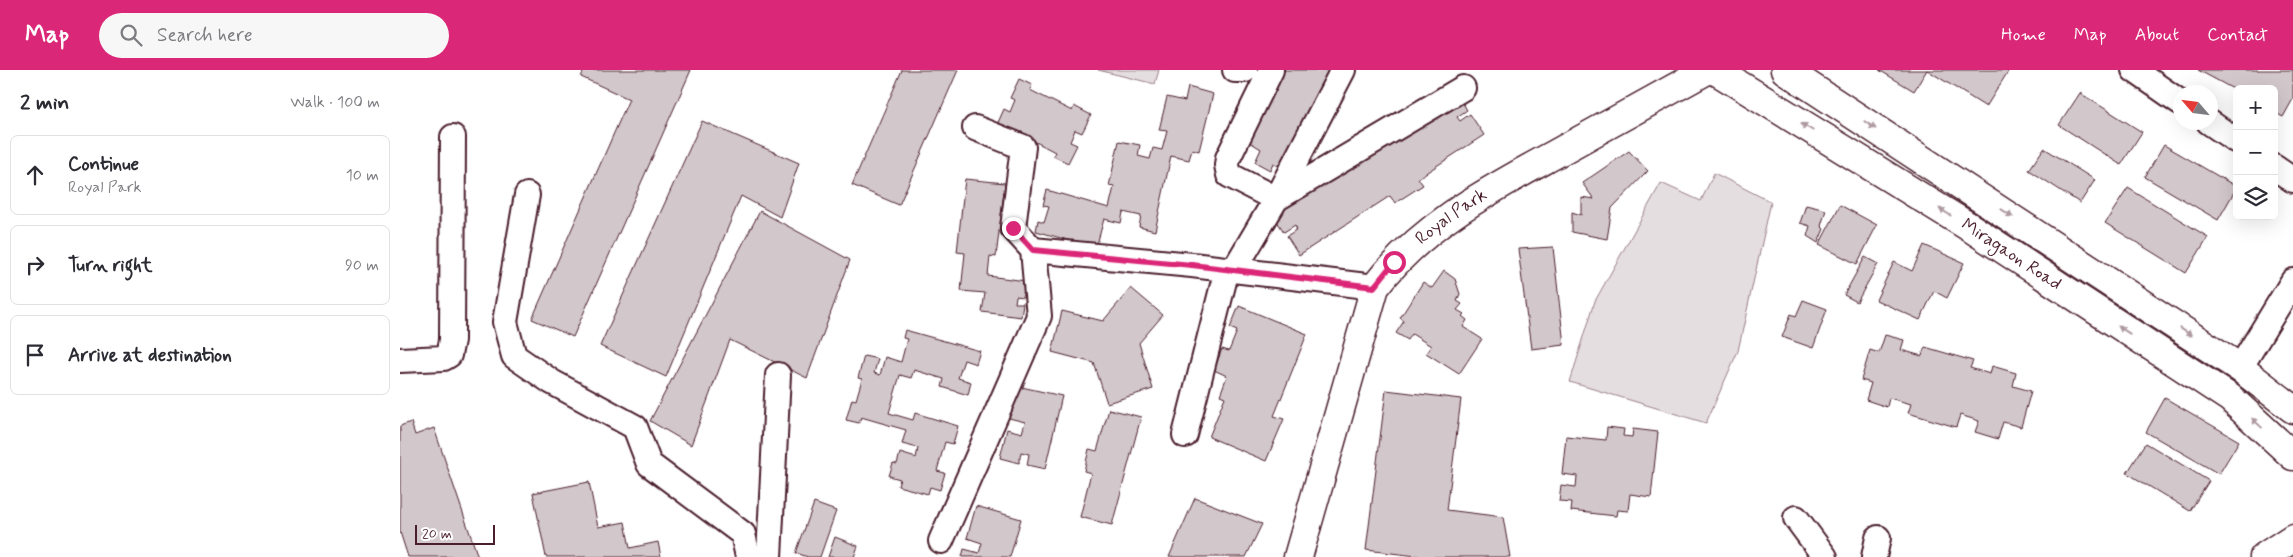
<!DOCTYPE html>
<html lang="en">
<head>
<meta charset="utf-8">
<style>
	body { margin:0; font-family:Mynerve,sans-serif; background:#f7f7f7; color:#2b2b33 }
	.controls { position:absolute; right:15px; top:15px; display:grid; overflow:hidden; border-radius:8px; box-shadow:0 5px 20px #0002 }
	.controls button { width:45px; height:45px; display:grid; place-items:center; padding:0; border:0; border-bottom:1px solid #e1e1e2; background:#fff; color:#2b2b33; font:25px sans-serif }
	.compass { position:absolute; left:1773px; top:15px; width:45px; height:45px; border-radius:50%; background:#fff; box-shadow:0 5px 20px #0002; rotate:298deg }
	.scale { position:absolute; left:15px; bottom:12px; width:80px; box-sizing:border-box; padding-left:5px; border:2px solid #4a1f2b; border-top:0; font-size:14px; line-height:18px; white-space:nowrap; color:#4a1f2b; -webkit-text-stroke:4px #fff; paint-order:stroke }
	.stop { position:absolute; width:15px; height:15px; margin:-11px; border:4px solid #db2777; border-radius:50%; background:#fff }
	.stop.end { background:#db2777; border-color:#fff; box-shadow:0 1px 5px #0008 }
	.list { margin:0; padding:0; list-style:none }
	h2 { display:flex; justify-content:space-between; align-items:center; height:65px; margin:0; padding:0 20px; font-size:21px }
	h2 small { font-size:16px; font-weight:400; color:#7c7c81 }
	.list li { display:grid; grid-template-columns:32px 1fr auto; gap:15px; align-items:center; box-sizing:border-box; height:80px; margin:0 10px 10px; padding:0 10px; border:1px solid #e1e1e2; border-radius:8px }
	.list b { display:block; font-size:19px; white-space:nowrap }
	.list p { margin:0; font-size:16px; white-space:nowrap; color:#7c7c81 }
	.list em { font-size:16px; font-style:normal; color:#7c7c81 }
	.icon { flex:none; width:28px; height:28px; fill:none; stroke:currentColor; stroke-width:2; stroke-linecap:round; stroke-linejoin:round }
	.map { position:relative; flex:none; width:1893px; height:487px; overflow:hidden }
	header { display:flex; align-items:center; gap:30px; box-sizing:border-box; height:70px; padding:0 25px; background:#db2777; color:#fff }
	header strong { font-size:24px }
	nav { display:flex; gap:28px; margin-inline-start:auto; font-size:18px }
	.search { width:350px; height:45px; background:#f7f7f7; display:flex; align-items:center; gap:12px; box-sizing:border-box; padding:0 18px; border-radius:28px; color:#7c7c81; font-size:19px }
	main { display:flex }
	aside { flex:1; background:#fff }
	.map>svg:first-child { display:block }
	.green { fill:#e5dee0; stroke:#987e86 }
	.building { fill:#d2c7cb; stroke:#4a1f2b }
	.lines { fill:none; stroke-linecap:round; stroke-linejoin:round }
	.minor-casing { stroke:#4a1f2b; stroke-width:28 }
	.tertiary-casing { stroke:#4a1f2b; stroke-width:31 }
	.secondary-casing { stroke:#4a1f2b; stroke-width:31 }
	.minor { stroke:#fff; stroke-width:24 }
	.tertiary { stroke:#fff; stroke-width:28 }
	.secondary { stroke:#fff; stroke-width:28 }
	.oneway { fill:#ae9aa0 }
	.route { stroke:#db2777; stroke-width:6 }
	.labels { text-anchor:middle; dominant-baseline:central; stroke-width:5; stroke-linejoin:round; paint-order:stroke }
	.street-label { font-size:18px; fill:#4a1f2b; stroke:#fff }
</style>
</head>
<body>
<header>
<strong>Map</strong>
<div class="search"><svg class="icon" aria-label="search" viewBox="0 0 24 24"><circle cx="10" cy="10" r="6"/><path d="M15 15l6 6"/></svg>Search here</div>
<nav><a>Home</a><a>Map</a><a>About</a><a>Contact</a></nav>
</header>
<main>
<aside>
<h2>2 min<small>Walk · 100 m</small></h2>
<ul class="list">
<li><svg class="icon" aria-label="ahead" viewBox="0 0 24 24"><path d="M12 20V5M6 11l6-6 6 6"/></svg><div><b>Continue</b><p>Royal Park</p></div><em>10 m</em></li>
<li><svg class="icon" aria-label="right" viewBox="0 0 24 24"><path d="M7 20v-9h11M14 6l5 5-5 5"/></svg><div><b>Turn right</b></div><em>90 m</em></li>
<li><svg class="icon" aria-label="arrive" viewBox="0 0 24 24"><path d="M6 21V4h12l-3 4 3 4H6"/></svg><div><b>Arrive at destination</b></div></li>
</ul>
</aside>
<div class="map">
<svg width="1893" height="487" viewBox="0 0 1893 487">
	<rect width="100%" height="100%" fill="#fff"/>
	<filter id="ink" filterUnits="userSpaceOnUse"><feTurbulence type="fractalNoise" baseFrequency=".02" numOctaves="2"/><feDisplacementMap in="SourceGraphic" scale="10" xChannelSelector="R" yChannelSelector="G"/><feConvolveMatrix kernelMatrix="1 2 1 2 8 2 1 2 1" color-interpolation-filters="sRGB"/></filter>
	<g filter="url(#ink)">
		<path class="green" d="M698 0H759L755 14Z
			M1314 103 1371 132 1338 281 1306 353 1170 312 1195 231 1261 113 1301 131Z"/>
		<path class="building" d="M184 0H291L173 267 132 249 229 29 181 7Z
			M502 0H558L499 135 452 115Z
			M884 0H937L886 100 873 93 870 100 855 92 861 79 848 71Z
			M1479 0H1609L1586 37 1527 0 1514 21Z
			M1798 0H1893V29L1883 47 1874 42V19H1837V21Z
			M619 9 632 15 630 20 672 41 674 36 691 45 682 63 675 60 670 72 677 75 668 93 653 86 655 82 613 60 596 57 604 39 610 42 615 30 610 28Z
			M788 17 813 24 799 81 792 79 789 90 771 86 755 161 739 157 741 146 723 142 721 153 704 149 696 178 636 161 638 150 644 152 649 136 643 135 647 120 709 138 714 117 709 116 719 71 740 75 738 86 750 89 753 78 762 80 767 61 759 60 767 27 785 31Z
			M1680 23 1742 62 1721 95 1659 55Z
			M1058 25 1067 40 1057 47 1060 51 1070 44 1084 65 1018 108 1023 115 995 133 990 126 899 185 887 166 897 159 895 155 884 162 873 145Z
			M302 51 399 93 380 147 341 126 266 307 200 276Z
			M1764 75 1837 117 1818 150 1745 107Z
			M1644 78 1695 110 1680 133 1629 100Z
			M1229 81 1248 101 1212 138 1207 169 1172 162V142L1181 145V127L1194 129 1182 113Z
			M565 109 605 113 596 187 590 186 588 206 626 211 623 227 616 226 615 233H623L621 247 582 242 585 223 561 221 565 183 557 182Z
			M1728 118 1808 167 1786 203 1705 153Z
			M1406 135 1426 140 1421 156 1424 159 1418 173 1407 166 1410 156 1400 153Z
			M1440 135 1477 155 1457 194 1419 175Z
			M360 141 450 190 407 308 330 270 291 375 250 351Z
			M1524 175 1564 193 1547 228 1534 221 1520 250 1476 230 1494 192 1512 201Z
			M1153 177 1164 275 1131 279 1118 179Z
			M1465 187 1478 194 1457 232 1444 225Z
			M1044 201 1055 209 1060 224 1057 231 1062 234 1057 240 1064 244 1062 246 1067 250 1063 257 1082 269 1059 304 1026 283 1031 276 1012 264 1008 270 996 263 1004 251 1000 248 1023 212 1032 218Z
			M731 218 763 245 739 273 753 319 707 333 694 293 652 282 662 241 703 251Z
			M1403 230 1427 239 1413 278 1382 267 1391 244 1396 246Z
			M839 236 907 264 874 346 884 349 866 391 809 367 825 327 820 325 827 306 814 300 822 279 829 281 837 261 830 258Z
			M505 260 580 281 576 294 564 290 558 308 571 312 568 325 542 317 544 309 514 300 511 308 500 305 489 343 513 350 515 343 558 356 553 374 545 372 537 401 545 403 540 420 530 417 528 424 498 416 500 409 489 406 493 393 497 394 500 383 516 388 518 378 502 374 506 360 461 347 459 353 446 350 452 329 456 330 462 309 458 308 464 286 478 289 474 303 480 305 485 287 501 292 507 269 503 268Z
			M1485 265 1504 270 1501 280 1522 286 1525 277 1573 291 1570 298 1590 304 1592 296 1616 303 1613 316 1631 321 1621 357 1603 352 1598 369 1575 362 1579 351 1560 345 1556 357 1508 343 1511 334 1489 328 1487 337 1466 330 1471 313 1461 310 1470 280 1479 283Z
			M617 316 662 326 645 399 627 395 629 384 621 382 619 393 600 388 607 359 622 363 625 352 609 348Z
			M986 320 1061 329 1047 440 1103 447 1110 487H1025L966 480Z
			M1765 328 1839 371 1819 404 1746 362Z
			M709 339 741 347 712 455 680 447 691 403 684 401 689 379 697 381Z
			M11 352 15 365 34 358 78 487H8L0 462V356Z
			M1207 357 1224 359 1223 366 1232 367 1233 359 1258 362 1251 427 1230 424 1228 441 1217 440 1216 446 1171 441 1172 432 1159 431 1161 415 1176 417 1177 406 1162 404 1166 366 1206 370Z
			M1746 373 1809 411 1790 441 1727 403Z
			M189 412 198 457 225 452 230 478 258 472 261 487H146L133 423Z
			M795 428 862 454 846 487H769Z
			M414 433 436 441 420 487H408L396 483Z
			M576 436 621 449 610 487H562L564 479 579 483 582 473 567 468Z
			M435 467 458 476 454 487H428Z"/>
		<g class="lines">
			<g class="minor-casing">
				<path id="minor" d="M835 0H845
					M871 0 828 88 827 95 829 105 876 129 943 0
					M1734 0 1780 32
					M1809 52 1837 71
					M575 58 623 77 613 158 633 180 792 195 975 217
					M1874 97 1893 110
					M127 125 105 252 114 286 152 312 235 357 249 394 343 464 348 487
					M834 200 876 129 1063 18
					M0 290 44 288 49 285 52 270 53 67
					M1840 298 1893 211
					M785 365 827 199
					M1396 448 1425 487
					M541 471 639 246 633 180
					M369 487 378 305
					M1474 487 1478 468"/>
			</g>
			<g class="tertiary-casing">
				<g id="tertiary">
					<path id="s1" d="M898 487 975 217C1023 154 1090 120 1157 83 1207 55 1257 28 1307 0"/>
				</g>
			</g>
			<g class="secondary-casing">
				<g id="secondary">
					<path id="s2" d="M1315 0 1571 158 1830 328 1893 386"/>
					<path d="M1385 0 1840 298 1893 339"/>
					<path d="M1864 487 1893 468"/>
				</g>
			</g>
			<use href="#minor" class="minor"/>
			<use href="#tertiary" class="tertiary"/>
			<use href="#secondary" class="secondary"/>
		</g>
		<defs><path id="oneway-solid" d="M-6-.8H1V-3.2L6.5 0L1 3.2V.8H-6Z" transform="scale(1.25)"/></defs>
		<g class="oneway">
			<use href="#oneway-solid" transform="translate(1470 55) rotate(33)"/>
			<use href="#oneway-solid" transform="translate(1407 57) rotate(-148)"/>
			<use href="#oneway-solid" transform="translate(1545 142) rotate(-148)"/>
			<use href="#oneway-solid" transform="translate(1607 143) rotate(33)"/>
			<use href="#oneway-solid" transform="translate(1724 260) rotate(-147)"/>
			<use href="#oneway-solid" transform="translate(1786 262) rotate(34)"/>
			<use href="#oneway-solid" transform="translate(1857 353) rotate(-137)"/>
		</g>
	</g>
	<g class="lines" filter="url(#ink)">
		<path class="route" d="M613 158 633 180 792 195 974 217 994 192"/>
	</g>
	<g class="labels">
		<g class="street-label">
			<text stroke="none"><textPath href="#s1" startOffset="385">Royal Park</textPath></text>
			<text stroke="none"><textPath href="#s2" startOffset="349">Miragaon Road</textPath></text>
		</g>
	</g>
</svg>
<div class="controls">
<button>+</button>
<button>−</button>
<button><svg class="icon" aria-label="layers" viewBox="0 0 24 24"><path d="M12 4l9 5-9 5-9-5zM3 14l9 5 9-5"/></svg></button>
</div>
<svg class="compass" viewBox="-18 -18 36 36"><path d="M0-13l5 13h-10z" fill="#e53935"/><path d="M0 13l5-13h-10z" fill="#7c7c81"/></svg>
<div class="scale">20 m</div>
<div class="stop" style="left:994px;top:192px"></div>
<div class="stop end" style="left:613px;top:158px"></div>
</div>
</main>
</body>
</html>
